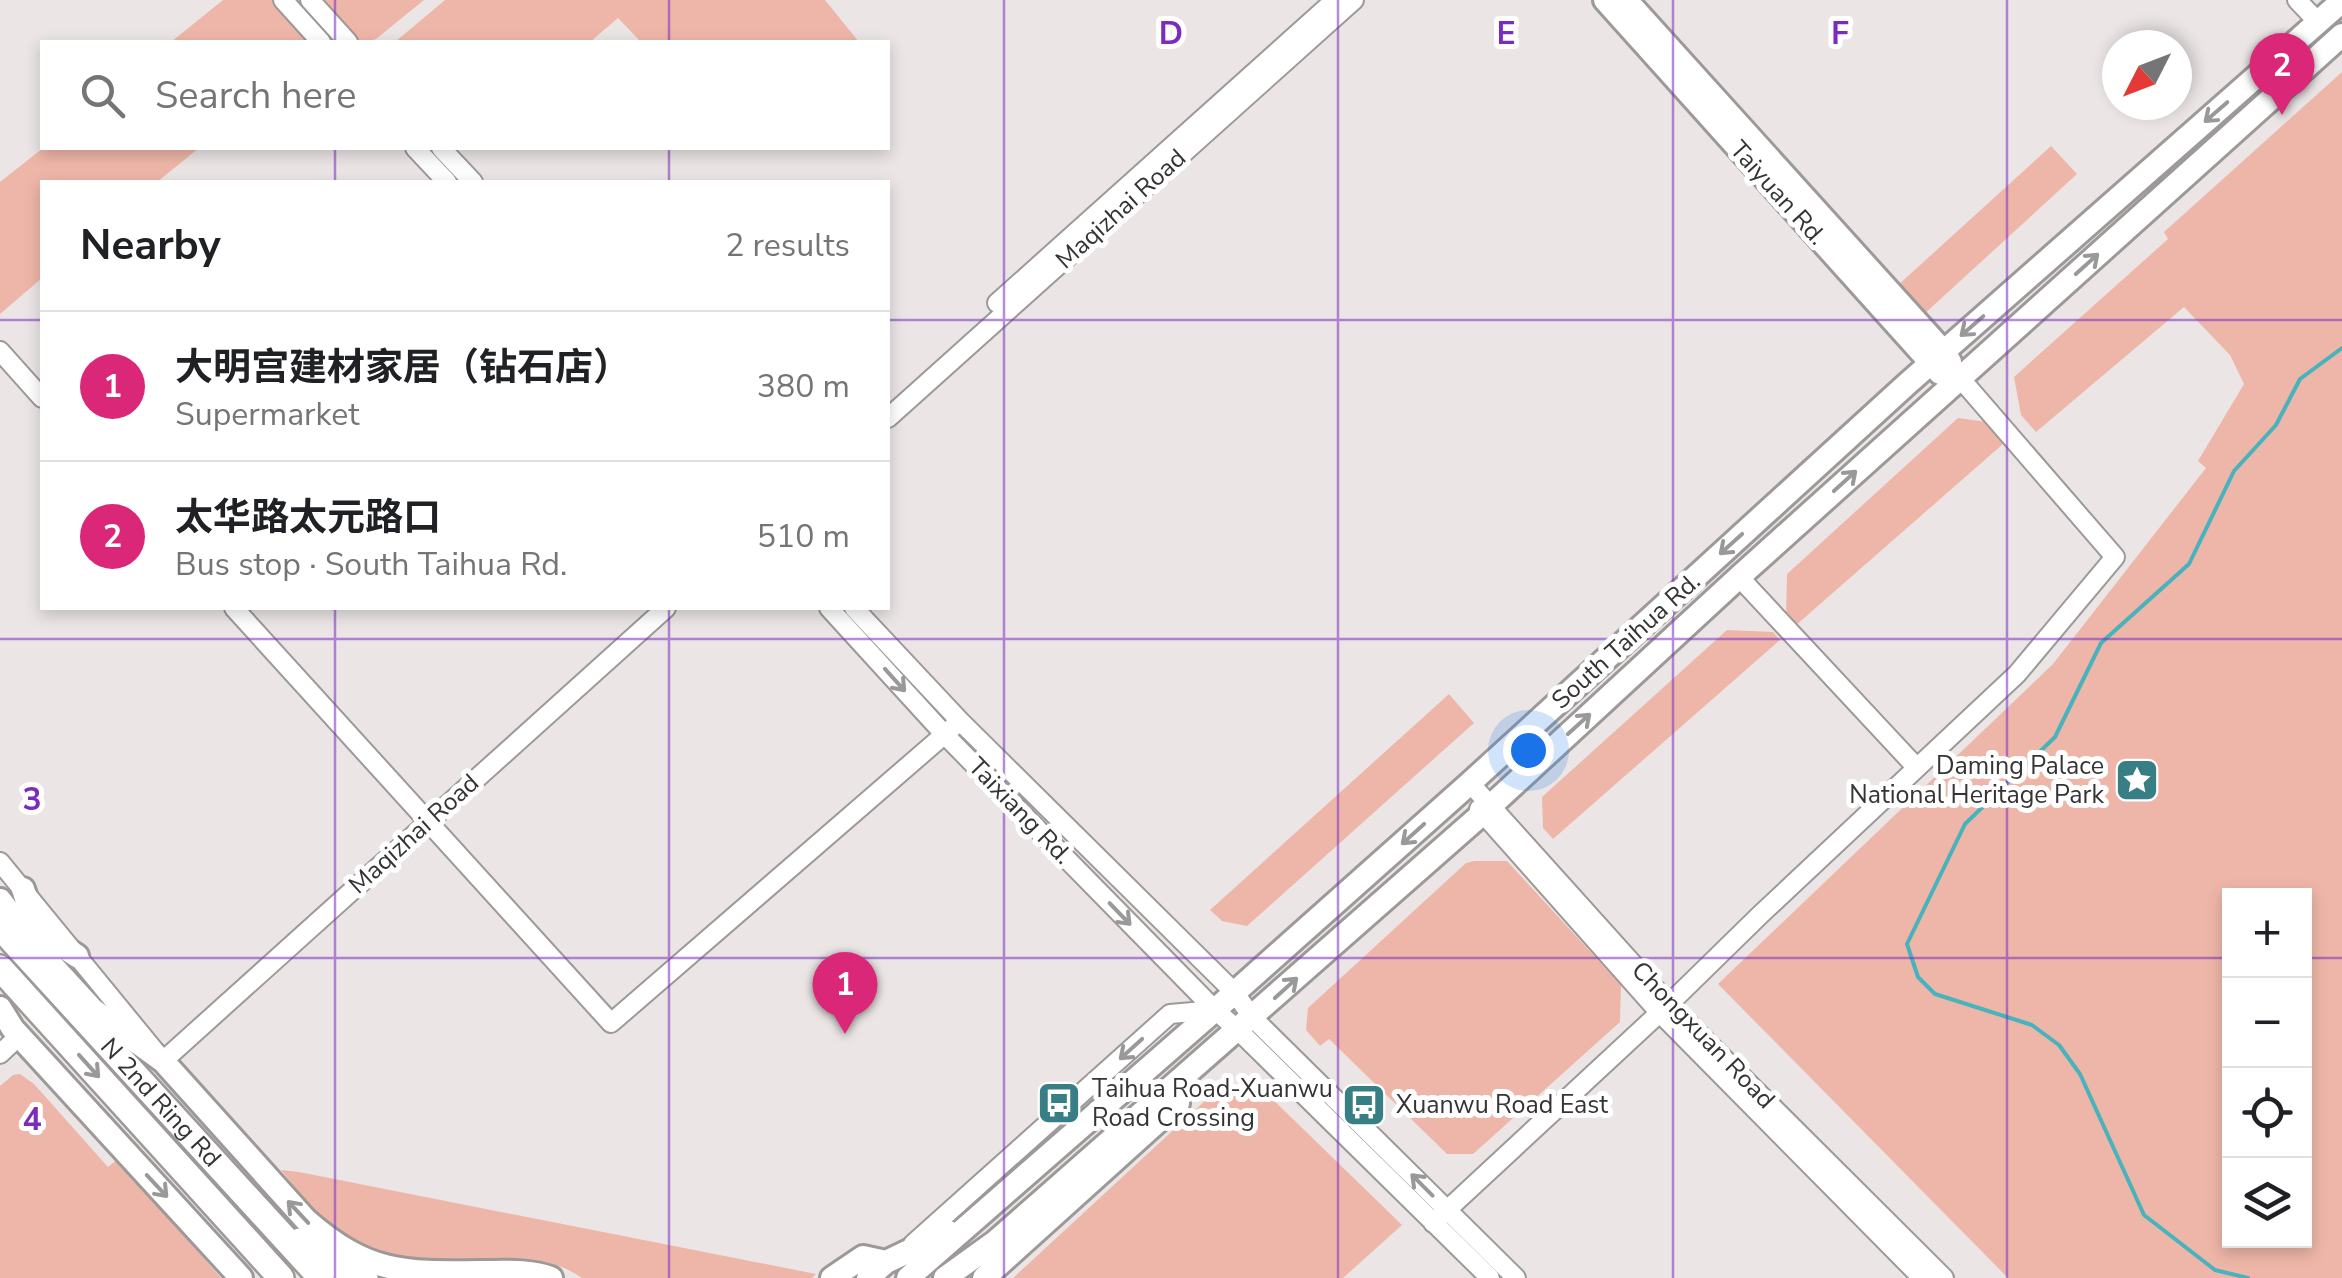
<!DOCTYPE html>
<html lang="en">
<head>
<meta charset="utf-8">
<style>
	body { margin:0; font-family:"Nunito Sans","Noto Sans SC",sans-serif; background:#f2f2f2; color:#202124 }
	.controls { position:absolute; right:30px; bottom:30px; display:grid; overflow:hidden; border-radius:0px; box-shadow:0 5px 15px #0003 }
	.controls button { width:90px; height:90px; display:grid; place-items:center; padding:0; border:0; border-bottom:2px solid #e0e0e0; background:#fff; color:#202124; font:50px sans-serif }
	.compass { position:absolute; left:2102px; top:30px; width:90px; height:90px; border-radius:50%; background:#fff; box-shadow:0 5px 15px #0003; rotate:228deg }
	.you { position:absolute; left:1528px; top:750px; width:35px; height:35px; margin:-25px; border:8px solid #fff; border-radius:50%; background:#1a73e8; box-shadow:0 0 0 15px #1a73e833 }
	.badge { display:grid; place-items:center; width:65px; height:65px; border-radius:50%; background:#db2777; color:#fff; font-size:32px; font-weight:700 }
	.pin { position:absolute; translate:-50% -82px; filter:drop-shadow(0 2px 5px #0008) }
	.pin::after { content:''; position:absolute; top:52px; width:35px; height:30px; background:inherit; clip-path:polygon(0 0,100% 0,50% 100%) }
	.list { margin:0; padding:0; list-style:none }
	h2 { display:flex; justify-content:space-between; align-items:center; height:130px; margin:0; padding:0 40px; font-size:42px }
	h2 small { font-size:32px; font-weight:400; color:#757577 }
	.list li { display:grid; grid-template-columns:65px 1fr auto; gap:30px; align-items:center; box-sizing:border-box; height:150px; padding:0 40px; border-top:2px solid #e0e0e0 }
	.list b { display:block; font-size:38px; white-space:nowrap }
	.list p { margin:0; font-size:32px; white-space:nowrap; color:#757577 }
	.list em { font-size:32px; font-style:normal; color:#757577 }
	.icon { flex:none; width:55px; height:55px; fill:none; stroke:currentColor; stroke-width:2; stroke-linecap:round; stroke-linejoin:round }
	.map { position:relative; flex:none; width:2342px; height:1278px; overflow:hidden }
	.search { position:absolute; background:#fff; box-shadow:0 5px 15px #0003; left:40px; top:40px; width:850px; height:110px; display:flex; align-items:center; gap:25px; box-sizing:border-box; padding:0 35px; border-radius:0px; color:#757577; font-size:38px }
	.panel { position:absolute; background:#fff; box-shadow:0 5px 15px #0003; left:40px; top:180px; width:850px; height:430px; border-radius:0px }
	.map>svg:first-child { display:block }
	.green { fill:#eeb6a8; fill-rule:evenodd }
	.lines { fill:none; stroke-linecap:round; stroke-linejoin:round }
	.stream { stroke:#48b3bc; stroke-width:4 }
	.minor-casing { stroke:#9d9998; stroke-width:22 }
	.major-casing { stroke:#9d9998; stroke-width:28 }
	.highway-casing { stroke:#9d9998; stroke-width:30 }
	.minor { stroke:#fff; stroke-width:18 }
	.major { stroke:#fff; stroke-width:22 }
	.highway { stroke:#fff; stroke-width:25 }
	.oneway { stroke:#9a9999 }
	.grid { fill:none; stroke:#7b2cbf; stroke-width:2.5; stroke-opacity:0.55 }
	.labels { text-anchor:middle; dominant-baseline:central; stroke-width:10; stroke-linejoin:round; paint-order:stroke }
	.street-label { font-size:25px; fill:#353333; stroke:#fff }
	.poi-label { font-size:25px; fill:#353333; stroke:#fff; text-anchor:start }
	.grid-label { font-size:32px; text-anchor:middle; font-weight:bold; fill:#7b2cbf; stroke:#fff; stroke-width:10; stroke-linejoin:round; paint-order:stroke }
</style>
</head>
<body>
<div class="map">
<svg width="2342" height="1278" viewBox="0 0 2342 1278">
	<rect width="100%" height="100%" fill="#ebe6e5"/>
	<path class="green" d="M223 0H424L376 39 366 42H171Z
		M445 0H825L859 42H641L618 18 590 42H395Z
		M2342 72V1278H2008L1718 984 2053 664 2206 468 2198 461 2244 384 2230 355 2184 307 2036 432 2021 415 2014 377 2168 239 2164 232ZM2230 896H2304V1240H2230Z
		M2051 146 2077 174 1922 316 1896 287Z
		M43 148H199L157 182H42V278L0 314V182Z
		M1958 418 1995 423 2006 435 2000 440 2003 444 1795 626 1786 616 1787 574Z
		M1727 630 1773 632 1780 640 1553 839 1543 828 1542 797Z
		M1449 694 1474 723 1247 926 1222 921 1210 910Z
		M1474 861H1507L1621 985 1620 1022 1473 1154H1447L1329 1039 1320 1046 1306 1030 1308 1008 1466 863Z
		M20 1074 34 1084 108 1167 118 1159 221 1278H0V1086L13 1075Z
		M1257 1084 1402 1225 1343 1278H1013L1221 1086Z
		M281 1170 299 1172 816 1274 812 1278H582C534 1244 471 1265 417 1259 392 1256 366 1249 345 1236 319 1220 300 1193 281 1170Z"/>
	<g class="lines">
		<path class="stream" d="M2248 1278 2215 1270 2144 1215 2080 1074 2059 1045 2032 1025 1935 994 1918 977 1907 944 1965 824 2055 737 2101 643 2189 564 2234 471 2276 425 2300 379 2342 348"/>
		<g class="minor-casing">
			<path id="minor" d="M283 0 321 42
				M310 0 348 42
				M2297 0 2318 22
				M415 148 447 182
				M441 148 473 182
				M997 303 1335 0
				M0 351 42 398
				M888 418 1354 0
				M1739 577 1917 768
				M234 608 611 1023 960 721
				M829 608 945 735 1215 1010 1238 1030 1490 1278
				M854 608 960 721 1234 992 1253 1018 1516 1278
				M1470 783 1669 1004 1944 1278
				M1479 809 1659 1012 1922 1278
				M0 862 163 1061 666 608
				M0 1054 19 1036
				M1433 1223 1669 1004 1760 915 2017 674 2115 557 1960 378
				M913 1244 1170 1014 1215 1010"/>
		</g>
		<g class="major-casing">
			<path id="major" d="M1605 0 1940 373
				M1626 0 1943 351 1950 362
				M23 889 38 934
				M0 900 48 961 93 1010 163 1061 306 1220C368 1274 403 1273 481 1272 505 1272 529 1270 551 1278
				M26 922 77 956
				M0 1008 13 1029 241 1278
				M832 1278 863 1257 886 1262
				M868 1278 886 1262 949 1232
				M908 1278 1215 1010 1470 783 1907 384 2342 1
				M945 1278 995 1242 1483 813 1739 577 2342 35
				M984 1278 1178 1103"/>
		</g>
		<g class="highway-casing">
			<g id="highway">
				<path id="s1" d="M0 927 321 1278"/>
				<path d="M0 968 281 1278"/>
				<path d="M300 1241 345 1270 365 1278"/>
			</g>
		</g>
		<use href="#minor" class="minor"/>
		<use href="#major" class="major"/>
		<use href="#highway" class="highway"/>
	</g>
	<defs><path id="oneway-shaft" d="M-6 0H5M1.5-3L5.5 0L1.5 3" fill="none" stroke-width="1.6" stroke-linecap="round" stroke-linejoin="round" transform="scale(2.5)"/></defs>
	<g class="oneway">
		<use href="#oneway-shaft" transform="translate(2216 112) rotate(139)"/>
		<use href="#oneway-shaft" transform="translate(2087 264) rotate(-42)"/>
		<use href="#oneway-shaft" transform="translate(1972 326) rotate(139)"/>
		<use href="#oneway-shaft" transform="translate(1845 481) rotate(-42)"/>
		<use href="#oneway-shaft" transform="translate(1731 544) rotate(138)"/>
		<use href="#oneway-shaft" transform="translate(895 680) rotate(48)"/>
		<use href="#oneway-shaft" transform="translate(1579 724) rotate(-42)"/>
		<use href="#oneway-shaft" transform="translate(1413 834) rotate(138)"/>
		<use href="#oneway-shaft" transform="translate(1120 914) rotate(46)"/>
		<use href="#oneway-shaft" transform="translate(1286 988) rotate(-42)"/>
		<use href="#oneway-shaft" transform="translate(1131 1049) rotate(138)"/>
		<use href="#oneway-shaft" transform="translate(89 1066) rotate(48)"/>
		<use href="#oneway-shaft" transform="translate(1422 1185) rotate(-135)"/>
		<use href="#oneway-shaft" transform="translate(157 1186) rotate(47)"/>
		<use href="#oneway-shaft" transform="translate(298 1212) rotate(-133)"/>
	</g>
	<path class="grid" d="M335 0V42M669 0V42M1004 0V1278M1338 0V1278M1673 0V1278M2007 0V1278M335 148V182M669 148V182M0 320H42M888 320H2342M335 608V1278M669 608V1278M0 639H2342M0 958H2230M2304 958H2342"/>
	<defs>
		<g id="sight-square" transform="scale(2.25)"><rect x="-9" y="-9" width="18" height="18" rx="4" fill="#377f85" stroke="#fff"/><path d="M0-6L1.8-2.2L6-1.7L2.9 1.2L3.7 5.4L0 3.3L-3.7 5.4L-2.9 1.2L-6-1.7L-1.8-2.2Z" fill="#fff"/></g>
		<g id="bus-square" transform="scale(2.25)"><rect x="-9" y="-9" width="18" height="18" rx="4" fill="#377f85" stroke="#fff"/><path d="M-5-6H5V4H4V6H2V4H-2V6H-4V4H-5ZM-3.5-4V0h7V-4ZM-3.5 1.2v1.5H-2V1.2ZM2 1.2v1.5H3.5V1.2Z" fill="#fff"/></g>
	</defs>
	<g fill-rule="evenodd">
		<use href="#sight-square" x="2137" y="780"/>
		<use href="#bus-square" x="1059" y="1103"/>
		<use href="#bus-square" x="1364" y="1105"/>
	</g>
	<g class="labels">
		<g class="street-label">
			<text transform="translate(1778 193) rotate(48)">Taiyuan Rd.</text>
			<text transform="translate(1121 209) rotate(-42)">Maqizhai Road</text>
			<text transform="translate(1626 641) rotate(-42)">South Taihua Rd.</text>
			<text transform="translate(1020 811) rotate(46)">Taixiang Rd.</text>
			<text transform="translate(414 834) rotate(-42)">Maqizhai Road</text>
			<text transform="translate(1703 1035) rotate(46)">Chongxuan Road</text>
			<text stroke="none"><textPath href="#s1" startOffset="238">N 2nd Ring Rd</textPath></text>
		</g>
		<g class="poi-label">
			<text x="2104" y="766" text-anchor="end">Daming Palace<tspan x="2104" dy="29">National Heritage Park</tspan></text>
			<text x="1092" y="1089">Taihua Road-Xuanwu<tspan x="1092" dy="29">Road Crossing</tspan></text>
			<text x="1396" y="1105">Xuanwu Road East</text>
		</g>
	</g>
	<g class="grid-label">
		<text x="1171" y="44">D</text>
		<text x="1506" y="44">E</text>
		<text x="1840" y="44">F</text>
		<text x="32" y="810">3</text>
		<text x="32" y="1130">4</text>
	</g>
</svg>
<div class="controls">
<button>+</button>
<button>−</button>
<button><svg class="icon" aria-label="locate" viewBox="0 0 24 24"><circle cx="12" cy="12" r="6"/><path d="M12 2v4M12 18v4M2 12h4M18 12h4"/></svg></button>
<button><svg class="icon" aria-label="layers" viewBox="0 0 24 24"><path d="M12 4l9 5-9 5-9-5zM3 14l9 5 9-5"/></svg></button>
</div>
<svg class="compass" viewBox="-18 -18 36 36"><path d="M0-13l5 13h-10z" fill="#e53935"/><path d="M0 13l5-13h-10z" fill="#757577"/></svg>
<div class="you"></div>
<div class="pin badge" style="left:845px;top:1034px">1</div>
<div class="pin badge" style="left:2282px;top:115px">2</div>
<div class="search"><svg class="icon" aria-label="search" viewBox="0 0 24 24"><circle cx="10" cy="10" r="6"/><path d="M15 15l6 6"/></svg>Search here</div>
<section class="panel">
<h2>Nearby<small>2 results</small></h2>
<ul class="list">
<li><span class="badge">1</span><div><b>大明宫建材家居（钻石店）</b><p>Supermarket</p></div><em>380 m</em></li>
<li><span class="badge">2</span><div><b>太华路太元路口</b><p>Bus stop · South Taihua Rd.</p></div><em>510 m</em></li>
</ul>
</section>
</div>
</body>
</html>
